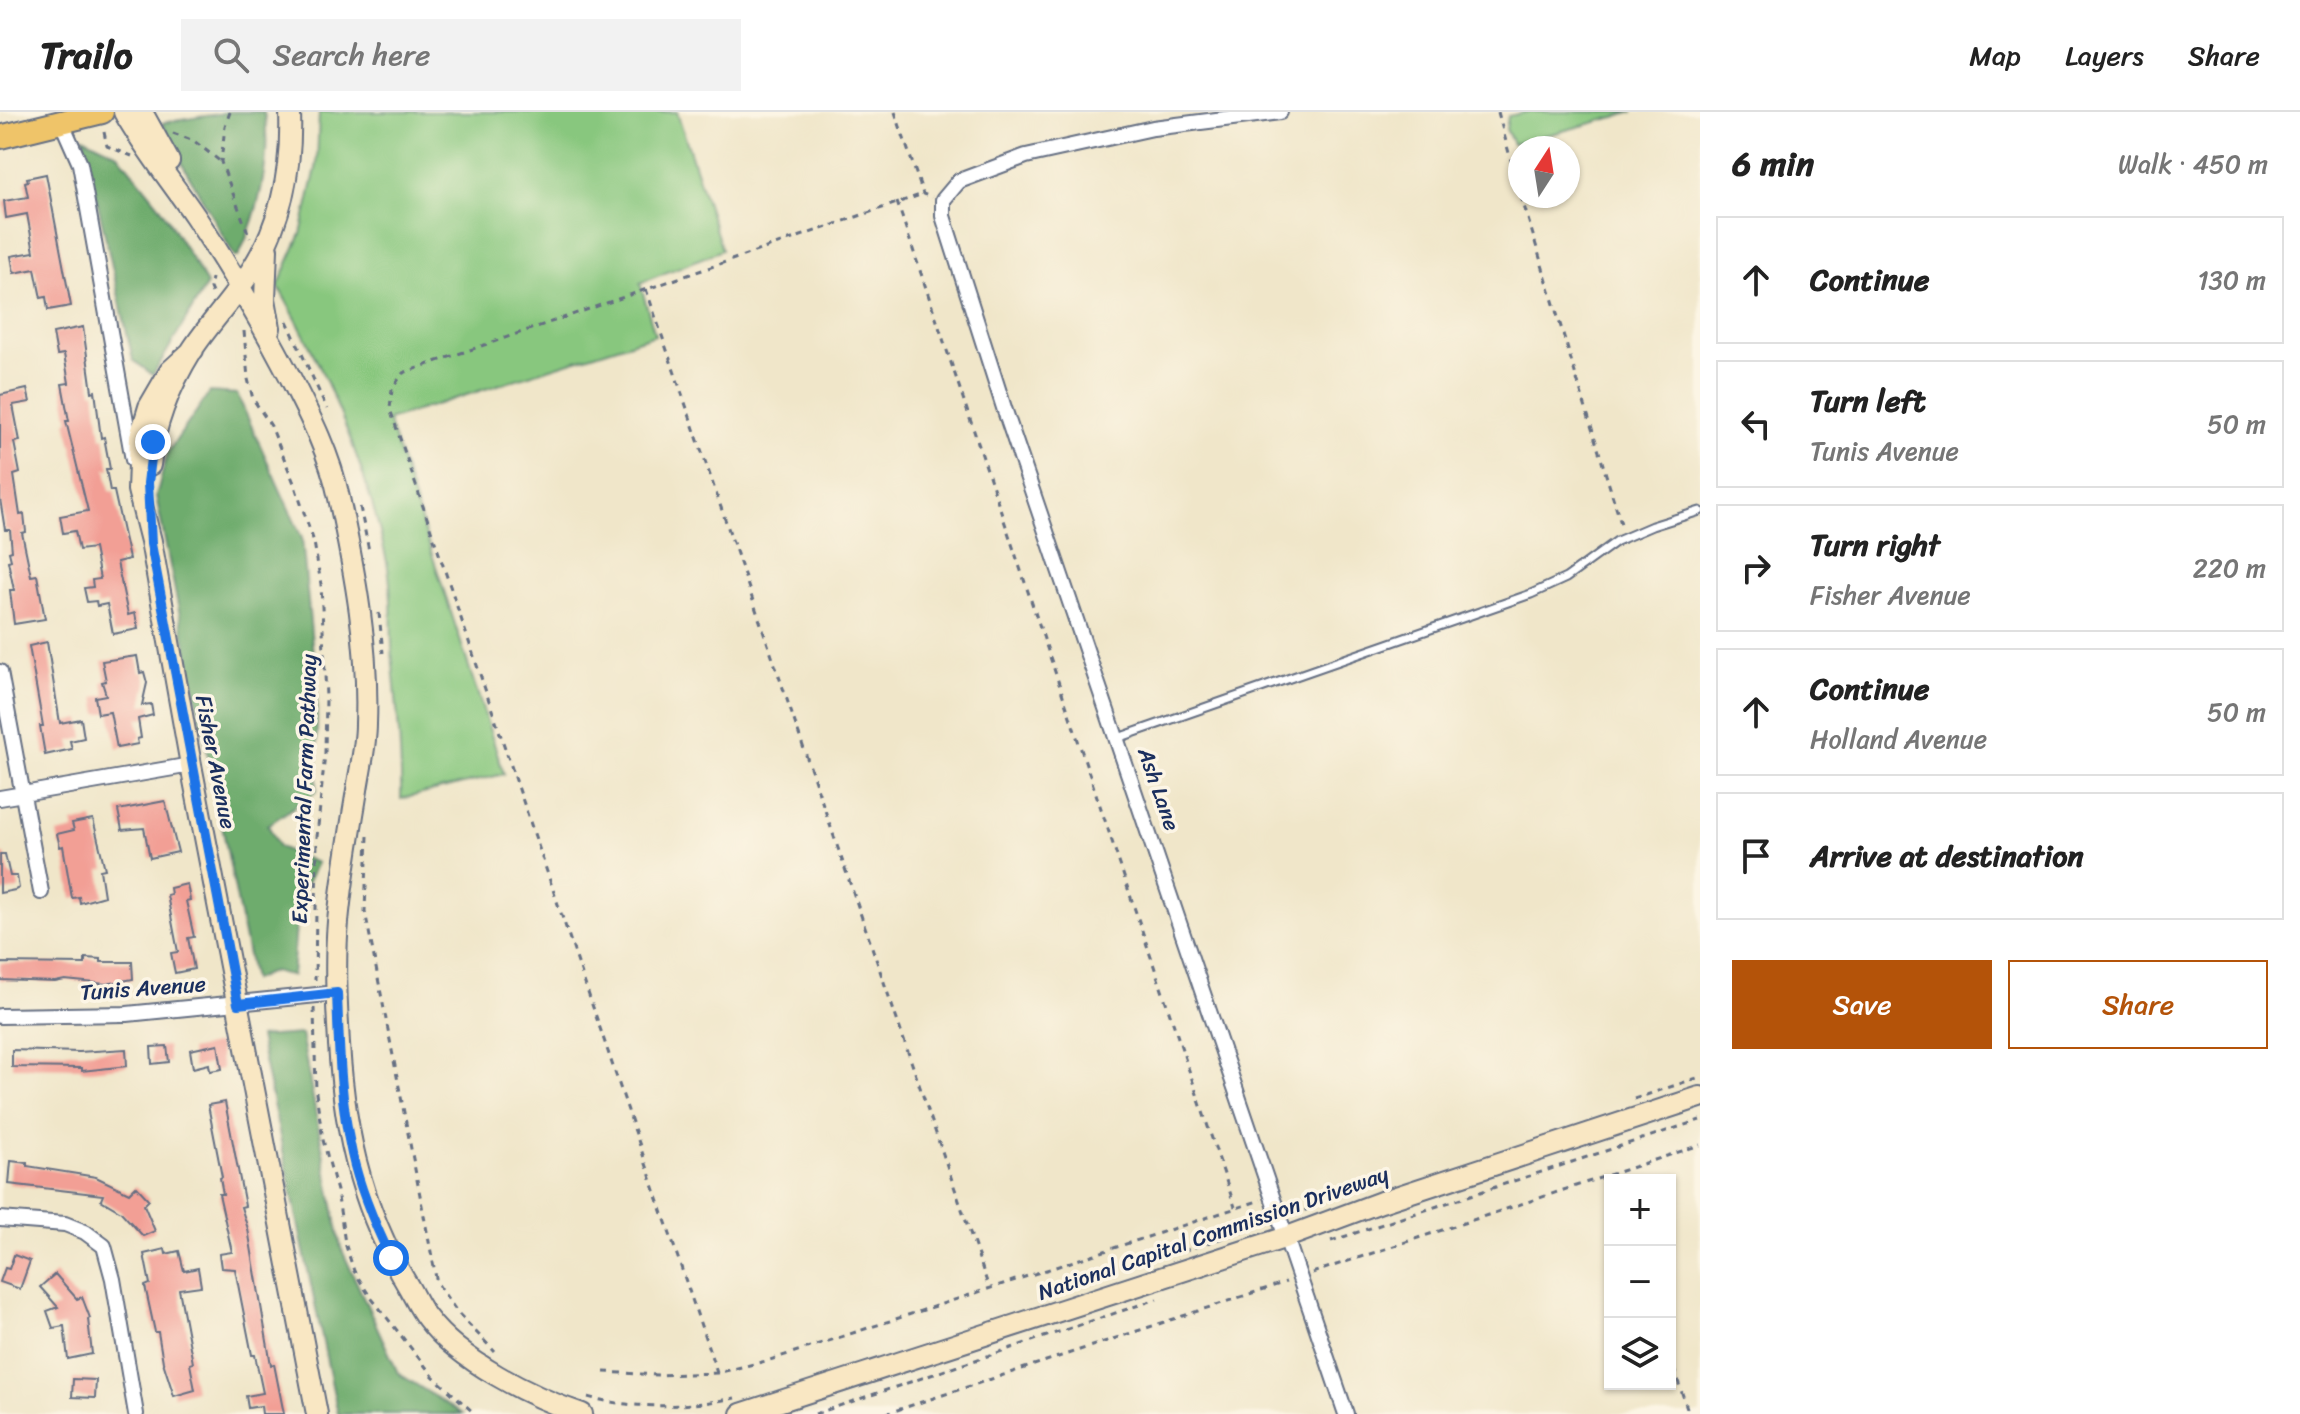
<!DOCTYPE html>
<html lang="en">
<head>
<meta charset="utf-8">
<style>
	body { margin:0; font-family:Sriracha,sans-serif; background:#f2f2f2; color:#222 }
	.controls { position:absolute; right:24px; bottom:24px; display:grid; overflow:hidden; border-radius:0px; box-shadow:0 2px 6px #0004 }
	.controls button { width:72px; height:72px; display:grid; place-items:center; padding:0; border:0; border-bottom:2px solid #e0e0e0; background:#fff; color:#222; font:40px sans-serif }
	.compass { position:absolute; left:1508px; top:24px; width:72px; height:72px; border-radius:50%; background:#fff; box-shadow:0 2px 6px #0004; rotate:12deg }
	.stop { position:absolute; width:24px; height:24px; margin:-18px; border:6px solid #1a73e8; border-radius:50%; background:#fff }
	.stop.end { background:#1a73e8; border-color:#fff; box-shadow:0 2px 8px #0008 }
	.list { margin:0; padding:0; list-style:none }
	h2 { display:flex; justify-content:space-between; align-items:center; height:104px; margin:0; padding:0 32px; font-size:34px }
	h2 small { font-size:26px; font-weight:400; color:#767676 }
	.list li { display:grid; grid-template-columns:52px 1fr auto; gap:24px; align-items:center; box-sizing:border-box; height:128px; margin:0 16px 16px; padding:0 16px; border:2px solid #e0e0e0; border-radius:0px }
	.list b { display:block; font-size:30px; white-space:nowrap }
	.list p { margin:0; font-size:26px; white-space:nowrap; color:#767676 }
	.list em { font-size:26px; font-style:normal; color:#767676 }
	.actions { display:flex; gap:16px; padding:24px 32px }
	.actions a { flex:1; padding:18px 0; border:2px solid #b45309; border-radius:0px; text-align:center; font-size:28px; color:#b45309 }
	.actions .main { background:#b45309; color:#fff }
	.icon { flex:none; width:44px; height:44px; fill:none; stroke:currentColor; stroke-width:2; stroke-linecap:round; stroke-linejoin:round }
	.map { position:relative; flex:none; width:1700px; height:1302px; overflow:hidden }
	header { display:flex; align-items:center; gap:48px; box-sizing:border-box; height:112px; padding:0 40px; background:#fff; border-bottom:2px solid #e0e0e0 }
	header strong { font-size:38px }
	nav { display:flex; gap:44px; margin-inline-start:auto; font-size:28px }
	.search { width:560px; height:72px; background:#f2f2f2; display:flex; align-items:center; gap:20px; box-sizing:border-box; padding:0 28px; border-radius:0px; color:#767676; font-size:30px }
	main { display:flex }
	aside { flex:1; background:#fff }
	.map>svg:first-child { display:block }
	.green { fill:#88c77e; stroke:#527b6e; stroke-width:2 }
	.forest { fill:#6eac6d; stroke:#446e66; stroke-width:2 }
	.building { fill:#f29f95 }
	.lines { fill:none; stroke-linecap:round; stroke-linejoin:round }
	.lane-casing { stroke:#666f83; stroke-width:11 }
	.street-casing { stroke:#666f83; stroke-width:18 }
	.secondary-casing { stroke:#666f83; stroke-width:24 }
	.primary-casing { stroke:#666f83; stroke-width:26 }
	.path { stroke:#666f83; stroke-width:3; stroke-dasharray:6 6; stroke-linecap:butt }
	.lane { stroke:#fff; stroke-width:7 }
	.street { stroke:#fff; stroke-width:14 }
	.secondary { stroke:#f9e7c3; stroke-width:20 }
	.primary { stroke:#efc469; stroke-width:22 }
	.route { stroke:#1a73e8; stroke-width:10 }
	.labels { text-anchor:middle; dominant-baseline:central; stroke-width:7; stroke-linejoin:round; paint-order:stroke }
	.street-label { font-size:22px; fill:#1b2f5e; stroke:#fcf5e5 }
</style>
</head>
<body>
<header>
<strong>Trailo</strong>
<div class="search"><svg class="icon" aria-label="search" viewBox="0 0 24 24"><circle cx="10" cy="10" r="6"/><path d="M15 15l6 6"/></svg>Search here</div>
<nav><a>Map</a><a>Layers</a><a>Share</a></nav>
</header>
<main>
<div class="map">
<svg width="1700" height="1302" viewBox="0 0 1700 1302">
	<rect width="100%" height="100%" fill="#fcf5e5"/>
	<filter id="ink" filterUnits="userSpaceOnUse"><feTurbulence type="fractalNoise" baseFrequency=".0125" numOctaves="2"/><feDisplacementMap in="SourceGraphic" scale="16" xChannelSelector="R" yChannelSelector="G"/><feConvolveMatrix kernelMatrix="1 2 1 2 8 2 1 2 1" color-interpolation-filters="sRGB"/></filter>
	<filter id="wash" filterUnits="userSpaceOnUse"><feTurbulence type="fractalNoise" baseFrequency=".006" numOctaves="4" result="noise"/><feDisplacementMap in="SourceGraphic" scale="32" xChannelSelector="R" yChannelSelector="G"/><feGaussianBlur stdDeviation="1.8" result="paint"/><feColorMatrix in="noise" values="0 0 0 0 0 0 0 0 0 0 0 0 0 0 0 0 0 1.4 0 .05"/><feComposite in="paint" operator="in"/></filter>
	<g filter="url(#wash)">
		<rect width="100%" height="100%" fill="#f0e6c9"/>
		<path class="green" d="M322 0H677L722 138 640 171 655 223 388 308 504 662 401 687C402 641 397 598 393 553 390 520 394 483 387 450 366 352 327 261 278 174L301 122 317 52 319 1Z
			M1528 0H1634L1513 32 1506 17 1508 4Z"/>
		<path class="forest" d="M230 0H264C272 47 259 100 239 143L235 145 183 53 162 11Z
			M83 25 118 42 159 93 207 172 153 263 133 248Z
			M210 280 237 282 302 426 317 584V679L268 713 279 735 317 751 298 789 292 864 273 859 253 868 156 384 168 340Z
			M301 922 341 1136 398 1261 462 1302H338L259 925Z"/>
		<g id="blocks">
			<path class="building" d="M46 62 71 194 48 198 46 185 41 186 35 157 14 161 11 144 34 140 27 102 6 106 4 89 28 85 25 70 28 69 27 66Z
				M83 215 92 280 95 279 101 326 104 325 110 357H106L110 379H114L129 447 117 450 128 503 135 501 138 517 113 522 107 492 97 494 96 489 87 490 84 476 93 475 92 468 100 467 94 436 79 438 75 419 63 421 60 404 88 399 66 309H69L62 272 69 271 64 242 57 243 53 221Z
				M27 277 30 290 13 293 20 329 14 330 20 361 14 363 20 403 24 402 26 420 22 421 31 464 37 463 45 507 14 512 10 478H14L8 449 11 448 9 440 12 439 10 418H5L0 387V283Z
				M47 530 60 611 81 607 84 626 70 629 72 637 45 643 40 614H43L29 534Z
				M137 544 140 561 144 560 147 571 142 593 151 592 153 603 138 607 141 626 137 627 138 632 117 636 110 600 98 602 95 585 106 583 102 570 106 569 102 549Z
				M165 689 178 740 150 746 144 716 122 718 118 698Z
				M93 707 105 757 100 758 104 784 80 791 79 785 72 786 63 734 60 735 57 722 74 718 72 711Z
				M0 742H5L10 764H17L19 776 15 778 0 781Z
				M187 772 190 788 186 789 194 825 188 826 194 857 175 861 171 841 178 840 167 783 171 782 170 776Z
				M85 846 101 847V850H132L133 867 106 872 65 868 55 870 0 868V851L85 852Z
				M218 932 222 957 210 959 209 952 193 956 190 938Z
				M167 934 169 950 152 952 151 935Z
				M126 937 127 954 82 959V956L12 955V938L79 940Z
				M225 990 245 1094 241 1095 248 1117 271 1253 274 1252 284 1302H262L261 1294 248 1296 246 1284 263 1281 255 1243H252L235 1157 221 1156 219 1142 232 1140 219 1082H223L220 1066 222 1065 208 993Z
				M11 1049 27 1051V1054L96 1065 129 1081 136 1074 149 1088 144 1093 155 1119 143 1124 121 1100 101 1088 103 1083 9 1072Z
				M165 1137 166 1142 179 1139 184 1159 198 1156 201 1174 179 1177 193 1251 190 1252 195 1278 174 1284 163 1250 158 1220H155L145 1174 150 1172 144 1142Z
				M14 1143 30 1149 20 1177 0 1170 5 1156 9 1157Z
				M55 1162 77 1187 82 1185 90 1206 88 1207 92 1242 68 1247 64 1214 53 1216 47 1199 58 1195 40 1175Z
				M73 1267 96 1268 95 1286 72 1285Z"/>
		</g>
	</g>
	<g filter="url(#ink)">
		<use href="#blocks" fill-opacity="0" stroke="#666f83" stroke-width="2"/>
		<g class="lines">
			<g class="lane-casing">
				<path id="lane" d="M1118 626 1531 482 1566 466 1617 429 1652 414 1700 399"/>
			</g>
			<g class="street-casing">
				<path id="street" d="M1280 0 1153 16 1026 44 959 69 943 88V104L1005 299 1346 1302
					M61 9 80 52 133 348
					M0 560 41 780
					M0 686 191 653
					M0 904 127 902 337 881
					M0 1107 65 1112 85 1120 104 1134 113 1167 136 1302"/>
			</g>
			<g class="secondary-casing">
				<path id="secondary" d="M124 0C145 37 171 69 195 104 229 155 260 208 289 263 309 302 330 342 339 386 355 461 369 535 366 612 366 634 360 657 357 678 350 722 342 766 338 810 335 844 336 879 338 913 342 1009 358 1091 408 1174 414 1184 419 1196 427 1206 459 1249 531 1285 582 1302
					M142 0 169 49
					M267 137 265 187 270 216
					M193 238 170 259 149 295 140 325 138 378 151 429 191 653 317 1302
					M150 353C154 313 171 272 192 238 211 209 236 184 254 154 282 108 292 53 290 0
					M741 1302 1287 1125 1381 1090 1700 985"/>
			</g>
			<g class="primary-casing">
				<path id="primary" d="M0 25 102 0"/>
			</g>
			<path class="path" d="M230 0 225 14 221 50 250 126
				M895 0 923 82 932 85
				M1498 0 1520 82
				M104 20 107 34 132 44
				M173 21 194 29 221 50
				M1521 84 1622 415
				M897 90 1235 1095
				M646 177 989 1176
				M212 181 210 176 212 166
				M287 209 327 297
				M244 219 248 267 253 287 271 314 294 371 314 430 321 472 326 585 325 641 317 725 315 868
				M360 395 369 439
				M379 501 383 541
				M368 724 365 799 437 1171 457 1200 495 1240
				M314 896 316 981 323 1028 337 1079 345 1131 354 1159 369 1183 433 1264 475 1302
				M1634 987 1700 965
				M1293 1102 1312 1096
				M1331 1129 1700 1008
				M1183 1139 1267 1111
				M1312 1161 1700 1033
				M1670 1245 1689 1302
				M604 1260 658 1263 717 1261 770 1248 1261 1088
				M717 1261 390 297 392 277 403 261 923 82
				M588 1285C637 1298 686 1295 735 1286
				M815 1302 1157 1187
				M885 1302 1286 1170"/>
			<use href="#lane" class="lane"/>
			<use href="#street" class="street"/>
			<use href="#secondary" class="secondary"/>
			<use href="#primary" class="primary"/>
		</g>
	</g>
	<g class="lines" filter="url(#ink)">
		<path class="route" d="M153 330 148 371 151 432 238 892 337 881C339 935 340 988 352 1042 360 1078 375 1113 391 1146"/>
	</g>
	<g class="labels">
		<g class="street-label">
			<text transform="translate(216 650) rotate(79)">Fisher Avenue</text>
			<text transform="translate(304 677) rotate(-88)">Experimental Farm Pathway</text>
			<text transform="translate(1159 677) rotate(71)">Ash Lane</text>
			<text transform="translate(143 876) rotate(-4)">Tunis Avenue</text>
			<text transform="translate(1213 1121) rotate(-19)">National Capital Commission Driveway</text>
		</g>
	</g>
</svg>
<div class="controls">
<button>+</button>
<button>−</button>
<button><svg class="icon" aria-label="layers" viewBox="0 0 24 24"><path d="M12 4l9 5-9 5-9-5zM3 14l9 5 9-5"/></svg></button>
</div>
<svg class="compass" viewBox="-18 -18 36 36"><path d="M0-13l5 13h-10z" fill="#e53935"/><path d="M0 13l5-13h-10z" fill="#767676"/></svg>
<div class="stop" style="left:391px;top:1146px"></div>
<div class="stop end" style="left:153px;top:330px"></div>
</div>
<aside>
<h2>6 min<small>Walk · 450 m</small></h2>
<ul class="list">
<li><svg class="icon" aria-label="ahead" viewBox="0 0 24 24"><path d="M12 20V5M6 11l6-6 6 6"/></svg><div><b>Continue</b></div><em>130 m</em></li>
<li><svg class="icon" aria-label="left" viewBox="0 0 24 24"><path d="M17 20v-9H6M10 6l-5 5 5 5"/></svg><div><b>Turn left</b><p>Tunis Avenue</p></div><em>50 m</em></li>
<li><svg class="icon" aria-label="right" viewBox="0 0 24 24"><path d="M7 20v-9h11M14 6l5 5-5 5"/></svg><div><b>Turn right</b><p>Fisher Avenue</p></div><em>220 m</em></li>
<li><svg class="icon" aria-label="ahead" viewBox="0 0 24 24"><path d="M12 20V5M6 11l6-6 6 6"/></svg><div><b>Continue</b><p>Holland Avenue</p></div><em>50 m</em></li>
<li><svg class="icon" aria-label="arrive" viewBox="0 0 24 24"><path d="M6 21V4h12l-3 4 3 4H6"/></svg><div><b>Arrive at destination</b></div></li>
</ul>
<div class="actions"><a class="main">Save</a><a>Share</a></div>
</aside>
</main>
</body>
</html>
